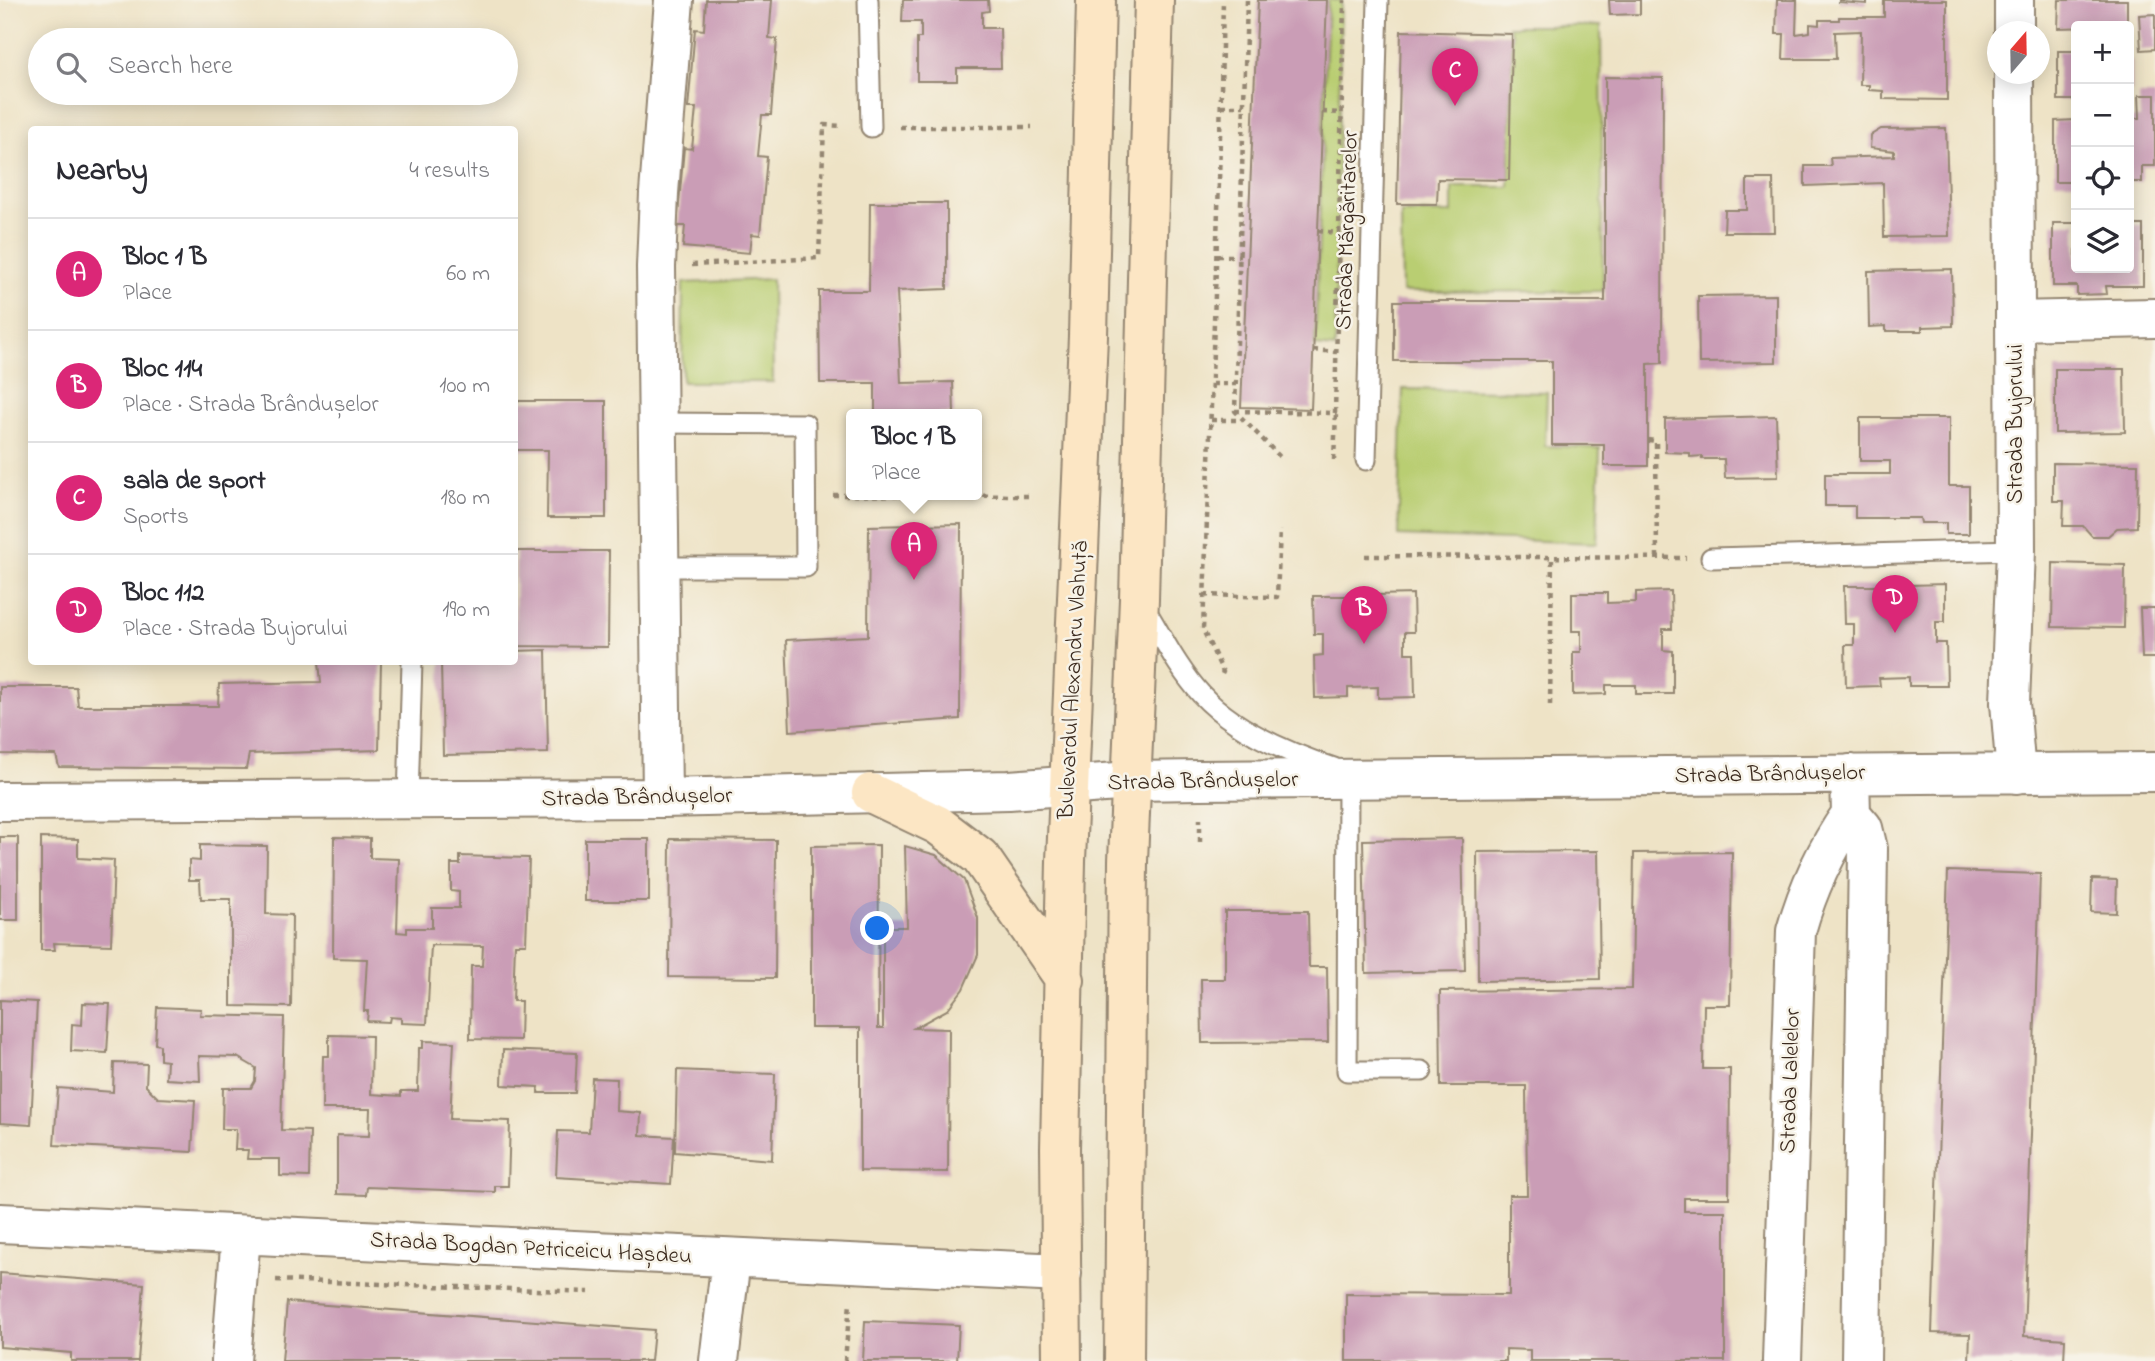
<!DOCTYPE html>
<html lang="en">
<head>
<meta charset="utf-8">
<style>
	body { margin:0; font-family:"Indie Flower",sans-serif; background:#f7f7f7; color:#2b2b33 }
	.controls { position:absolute; right:21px; top:21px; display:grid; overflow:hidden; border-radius:7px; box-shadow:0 4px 18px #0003 }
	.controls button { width:63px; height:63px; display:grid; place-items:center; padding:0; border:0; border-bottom:2px solid #e1e1e2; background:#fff; color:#2b2b33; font:35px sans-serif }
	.compass { position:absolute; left:1987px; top:21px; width:63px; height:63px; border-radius:50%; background:#fff; box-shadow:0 4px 18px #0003; rotate:20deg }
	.you { position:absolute; left:878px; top:929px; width:24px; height:24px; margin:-18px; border:5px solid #fff; border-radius:50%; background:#1a73e8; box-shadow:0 0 0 10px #1a73e833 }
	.badge { display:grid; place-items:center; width:46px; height:46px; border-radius:50%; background:#db2777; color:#fff; font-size:23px; font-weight:700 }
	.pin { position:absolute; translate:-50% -58px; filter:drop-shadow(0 2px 4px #0008) }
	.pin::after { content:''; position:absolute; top:37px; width:24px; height:21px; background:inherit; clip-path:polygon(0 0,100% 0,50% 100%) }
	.popup { position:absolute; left:846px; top:409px; width:136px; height:91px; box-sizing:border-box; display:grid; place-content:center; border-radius:7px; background:#fff; filter:drop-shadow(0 2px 5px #0005); font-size:23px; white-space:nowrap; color:#7c7c81 }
	.popup b { font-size:26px; color:#2b2b33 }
	.popup::after { content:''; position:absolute; left:50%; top:100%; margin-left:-14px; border:14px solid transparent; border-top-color:#fff }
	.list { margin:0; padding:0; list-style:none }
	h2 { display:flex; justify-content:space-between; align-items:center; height:91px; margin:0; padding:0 28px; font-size:30px }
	h2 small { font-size:23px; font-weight:400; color:#7c7c81 }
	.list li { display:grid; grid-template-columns:46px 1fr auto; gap:21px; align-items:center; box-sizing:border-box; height:112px; padding:0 28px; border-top:2px solid #e1e1e2 }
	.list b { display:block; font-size:26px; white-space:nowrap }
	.list p { margin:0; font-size:23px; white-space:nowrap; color:#7c7c81 }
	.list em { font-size:23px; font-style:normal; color:#7c7c81 }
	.icon { flex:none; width:38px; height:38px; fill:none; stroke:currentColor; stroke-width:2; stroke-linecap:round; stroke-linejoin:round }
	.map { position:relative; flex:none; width:2155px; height:1361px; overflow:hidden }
	.search { position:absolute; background:#fff; box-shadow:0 4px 18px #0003; left:28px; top:28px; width:490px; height:77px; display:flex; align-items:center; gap:18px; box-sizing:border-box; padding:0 24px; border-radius:38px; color:#7c7c81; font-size:26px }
	.panel { position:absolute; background:#fff; box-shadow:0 4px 18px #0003; left:28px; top:126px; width:490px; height:539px; border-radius:7px }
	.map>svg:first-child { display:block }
	.green { fill:#b9ce72; stroke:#7a7c48; stroke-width:2 }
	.building { fill:#ca9db6 }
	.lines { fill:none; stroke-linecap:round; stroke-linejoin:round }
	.service-casing { stroke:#948672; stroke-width:23 }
	.minor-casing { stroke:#948672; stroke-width:42 }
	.secondary-casing { stroke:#948672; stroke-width:42 }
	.path { stroke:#948672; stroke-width:4.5; stroke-dasharray:5 5; stroke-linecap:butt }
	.service { stroke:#fff; stroke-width:19 }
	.minor { stroke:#fff; stroke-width:38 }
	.secondary { stroke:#fce6c4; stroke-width:38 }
	.labels { text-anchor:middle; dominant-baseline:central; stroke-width:5; stroke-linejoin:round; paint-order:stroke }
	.street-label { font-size:23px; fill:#3b2a1e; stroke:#f7f3e8 }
</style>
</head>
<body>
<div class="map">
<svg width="2155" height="1361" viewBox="0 0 2155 1361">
	<rect width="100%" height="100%" fill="#f7f3e8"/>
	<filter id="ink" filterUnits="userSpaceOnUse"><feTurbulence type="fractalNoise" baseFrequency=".0143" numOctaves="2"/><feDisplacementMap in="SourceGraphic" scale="14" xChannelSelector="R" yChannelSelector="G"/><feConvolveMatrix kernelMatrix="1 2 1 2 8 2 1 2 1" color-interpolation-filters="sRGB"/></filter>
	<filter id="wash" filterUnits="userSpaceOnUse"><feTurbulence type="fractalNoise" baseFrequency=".00686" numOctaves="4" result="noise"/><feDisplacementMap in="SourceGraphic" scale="28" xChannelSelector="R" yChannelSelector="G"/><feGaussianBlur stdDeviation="1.57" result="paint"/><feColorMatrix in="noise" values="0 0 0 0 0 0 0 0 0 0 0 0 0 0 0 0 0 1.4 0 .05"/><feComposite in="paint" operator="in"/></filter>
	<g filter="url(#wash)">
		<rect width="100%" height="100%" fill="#eee3c6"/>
		<path class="green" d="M1328 0H1341L1335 348 1315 346Z
			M1508 26H1601L1603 291 1402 292 1401 213H1452V187H1509L1512 34Z
			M772 279 773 382H682L683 283Z
			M1403 389 1547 392 1545 446 1600 448 1597 543 1398 536Z"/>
		<g id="blocks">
			<path class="building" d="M706 0H772L769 38 777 39 771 115H762L758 156 767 157 760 235 752 234 750 253 683 247 685 226H677L684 148 692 149 696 108H688L695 29 704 30Z
				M903 0H988L989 11 982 12V28H1000L1001 68H957V81H917V38H921V22H902Z
				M1258 0H1327L1311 409 1241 407Z
				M1609 0H1640V14L1610 15Z
				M1777 0H1797L1796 34 1810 32V24L1819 25V20H1839V17H1884V0H1947V100L1883 99V91L1869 90V85H1860L1861 31 1835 32 1836 59H1783L1784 34H1776Z
				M1839 0H1867V4L1839 2Z
				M2059 0H2127V26L2058 28Z
				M2155 14V49L2141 50 2139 15Z
				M1401 31 1512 34 1509 180 1438 179 1437 204H1397Z
				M2058 51H2076V100H2058Z
				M2129 60H2132V91H2129Z
				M1605 77 1663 78 1662 363 1648 364V466H1604V445H1552V361H1394V301H1605Z
				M2139 95H2155V166H2142V182H2129V118H2140Z
				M2076 120V182H2055V121Z
				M1946 128 1949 236 1884 237 1883 183 1805 186V166H1831L1830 158 1894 156V151L1870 148 1871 135 1881 129Z
				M1747 179H1773L1774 232H1724L1725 210H1747Z
				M870 203H947V289L897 291 901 383 953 382 954 414H875V383H820L819 291H869Z
				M2053 223H2076V268H2129V225H2143V286H2106L2107 294 2077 295V286H2053Z
				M1952 269 1953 326 1922 327V331H1886V326L1869 327 1868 271Z
				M1776 295V362L1699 363 1698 296Z
				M2055 369H2124L2125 432 2055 433Z
				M514 401H606V518H547L548 450H514Z
				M1776 416 1778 477 1725 478 1724 459H1702V456L1690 457V453L1665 452V419Z
				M1860 418H1949V486H1969V534H1946V523H1921L1920 518H1855V506H1825V474H1890V461H1860Z
				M2053 463 2138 464 2137 527 2117 528 2108 536H2092L2083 526H2063L2064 501H2053Z
				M961 524 960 719 790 731 786 640 868 636 869 526Z
				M516 551H609L608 647 515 646Z
				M2053 563 2125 565 2124 628 2052 627Z
				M1945 584V622H1936V643H1946L1947 686H1909V677L1879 678 1880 686 1846 687 1845 645H1854V624H1845L1844 586H1880V595H1909V585Z
				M1671 591 1672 629H1663V650L1673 651V694H1636V685H1606V694L1573 695V652H1581V631H1572V593H1607V603L1636 602V592Z
				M1413 594 1414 632H1405V653H1414L1415 697 1378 698V687L1348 688V697L1315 698 1314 656 1323 655V634H1314L1313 596H1349V606L1378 605 1377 595Z
				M2140 608H2155V658H2142Z
				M546 650 548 753 443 755 441 662H514V651Z
				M319 662H381L379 750 249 754 246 769 59 767 56 755 0 754V687H76L78 706H218L219 684 321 682Z
				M0 837H18V920H0Z
				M334 837 370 838V858L399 859 397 932 407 933V928H432V908H459V892L451 891V864H460V856L529 858 526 944H515L513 1001H521L520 1040 470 1039 471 966H482L483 946 431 945 427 1024 401 1023V1018L390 1017 389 1022 367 1021 368 1011H364L367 959 333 958Z
				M41 838 78 839V858L114 860 111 945 54 943 55 950H41Z
				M1462 838 1465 971 1366 973 1363 840Z
				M585 839H649V901H585Z
				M670 839 776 840 775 978 669 977Z
				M200 845 267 846 266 914 292 915 291 1007 231 1006V899H201L200 880H189V860L200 861Z
				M879 845 878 1028H883V927H907L905 846 936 855 964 880 978 918V955L963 989 947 1010 914 1028 949 1029 948 1172 860 1171V1028H811V846Z
				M1598 851 1600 979 1478 981 1477 852Z
				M1732 852 1730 1005H1704L1703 1069H1730L1729 1198H1684V1211H1725V1361H1530V1350L1506 1349V1361H1346V1294L1509 1295V1195H1527L1526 1086H1441L1440 991 1632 989 1634 853Z
				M1948 871 2040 874 2024 1336 2065 1339 2064 1361H1969L1970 1334 1932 1333Z
				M2092 879 2117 880 2116 913 2091 912Z
				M1225 911H1308L1309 967H1327L1328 1042 1202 1043 1201 979H1225Z
				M0 1000 37 1002 31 1125 0 1123Z
				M83 1003 110 1004 107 1053 71 1051 72 1024 82 1025Z
				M157 1007 201 1009 200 1015 284 1017 281 1130 310 1131 309 1177 280 1176V1159H247L248 1150H235L236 1129H222L223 1088H251L255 1081 256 1068 237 1057 199 1056 200 1081 166 1079 167 1061 160 1060V1045L155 1044Z
				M329 1035 372 1036 371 1094 401 1096V1091H418L419 1048H423V1041L454 1042 450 1119 510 1121 508 1186H495V1192L367 1187 366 1195 337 1194V1135L369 1136 370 1109H322L323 1056H329Z
				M503 1050 577 1053 575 1093H538L539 1087 502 1085Z
				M114 1063 147 1064 146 1086 158 1098 195 1100 192 1152 54 1145 58 1088 113 1092Z
				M677 1070 775 1074 772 1160 675 1152Z
				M592 1078 617 1079 616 1111 641 1113 640 1135 674 1137 671 1184 556 1177 558 1131 589 1132Z
				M0 1273 144 1284 138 1361H71V1353L0 1347Z
				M287 1302 654 1330 651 1361H282Z
				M865 1321 959 1325 957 1361H863Z"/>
		</g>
	</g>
	<g filter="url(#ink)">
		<use href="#blocks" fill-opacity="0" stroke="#948672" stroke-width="2"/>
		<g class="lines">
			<g class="service-casing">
				<path id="service" d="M868 0 871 127
					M657 423 805 424 806 567H658
					M1366 460 1378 0
					M1711 558 2016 550
					M1144 607C1162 636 1178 669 1201 694 1234 730 1288 753 1334 768
					M1348 779 1347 1071H1422
					M408 799 412 662"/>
			</g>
			<g class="minor-casing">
				<path id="minor" d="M2014 0V32
					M2014 74 2016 550 2010 703 2016 774
					M2015 321 2155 318
					M1850 774 1851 814 1863 828 1868 849 1861 1361
					M662 798 656 267 659 193 674 0
					M0 801 662 798 1009 790 1131 781 1200 780 2155 772
					M0 1223 1062 1273
					M231 1361 241 1235
					M719 1361 731 1258
					M1782 1361 1796 931C1808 888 1825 851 1851 814"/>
			</g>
			<g class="secondary-casing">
				<path id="secondary" d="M871 793 938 825 980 857 1065 980
					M1062 1361 1060 1148 1066 861 1088 336 1096 0
					M1124 1361 1128 861 1139 599 1154 0"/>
			</g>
			<path class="path" d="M1247 0 1235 411 1282 459
				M1221 106H1244
				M1322 112 1342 113
				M900 127H1032
				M1318 231 1339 233
				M1217 256H1240
				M692 265 819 258 824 125 842 126
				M1313 350 1337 352
				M1212 384H1236
				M1235 411 1335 413 1344 0
				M1211 420H1243
				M1648 440 1656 441 1657 557
				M1334 460 1336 413
				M833 495 1028 496
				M1365 556 1686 558
				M1204 595 1277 597 1280 530
				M1222 674 1223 672 1203 630 1219 182 1223 0
				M1550 705 1552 557
				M1200 842V819
				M276 1280 589 1292
				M845 1361 850 1303"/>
			<use href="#service" class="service"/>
			<use href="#minor" class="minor"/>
			<use href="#secondary" class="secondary"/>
		</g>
	</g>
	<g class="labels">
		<g class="street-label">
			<text transform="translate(1348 230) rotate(-88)">Strada Mărgăritarelor</text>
			<text transform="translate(2016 424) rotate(-90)">Strada Bujorului</text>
			<text transform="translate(1074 680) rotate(-87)">Bulevardul Alexandru Vlahuță</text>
			<text transform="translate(1770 775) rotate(-1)">Strada Brândușelor</text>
			<text transform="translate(1203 782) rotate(-1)">Strada Brândușelor</text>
			<text transform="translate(637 798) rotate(-1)">Strada Brândușelor</text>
			<text transform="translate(1791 1081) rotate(-88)">Strada Lalelelor</text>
			<text transform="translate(531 1249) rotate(3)">Strada Bogdan Petriceicu Hașdeu</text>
		</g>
	</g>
</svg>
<div class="controls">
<button>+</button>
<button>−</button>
<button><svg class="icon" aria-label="locate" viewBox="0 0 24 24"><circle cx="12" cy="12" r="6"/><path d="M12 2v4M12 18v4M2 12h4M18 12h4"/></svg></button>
<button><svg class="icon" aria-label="layers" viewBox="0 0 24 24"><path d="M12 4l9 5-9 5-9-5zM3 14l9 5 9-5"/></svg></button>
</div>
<svg class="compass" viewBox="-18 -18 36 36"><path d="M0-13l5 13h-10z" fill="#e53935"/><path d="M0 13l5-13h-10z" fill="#7c7c81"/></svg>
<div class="you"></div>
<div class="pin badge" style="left:914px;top:580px">A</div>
<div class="popup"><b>Bloc 1 B</b>Place</div>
<div class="pin badge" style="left:1364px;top:644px">B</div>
<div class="pin badge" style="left:1455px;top:106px">C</div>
<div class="pin badge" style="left:1895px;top:633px">D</div>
<div class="search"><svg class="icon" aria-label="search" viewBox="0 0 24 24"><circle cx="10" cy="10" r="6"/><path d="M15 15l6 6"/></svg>Search here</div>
<section class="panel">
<h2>Nearby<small>4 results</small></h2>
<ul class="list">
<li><span class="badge">A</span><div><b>Bloc 1 B</b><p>Place</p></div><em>60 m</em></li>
<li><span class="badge">B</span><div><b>Bloc 114</b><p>Place · Strada Brândușelor</p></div><em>100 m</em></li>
<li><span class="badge">C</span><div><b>sala de sport</b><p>Sports</p></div><em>180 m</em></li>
<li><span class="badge">D</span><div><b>Bloc 112</b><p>Place · Strada Bujorului</p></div><em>190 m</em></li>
</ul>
</section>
</div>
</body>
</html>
